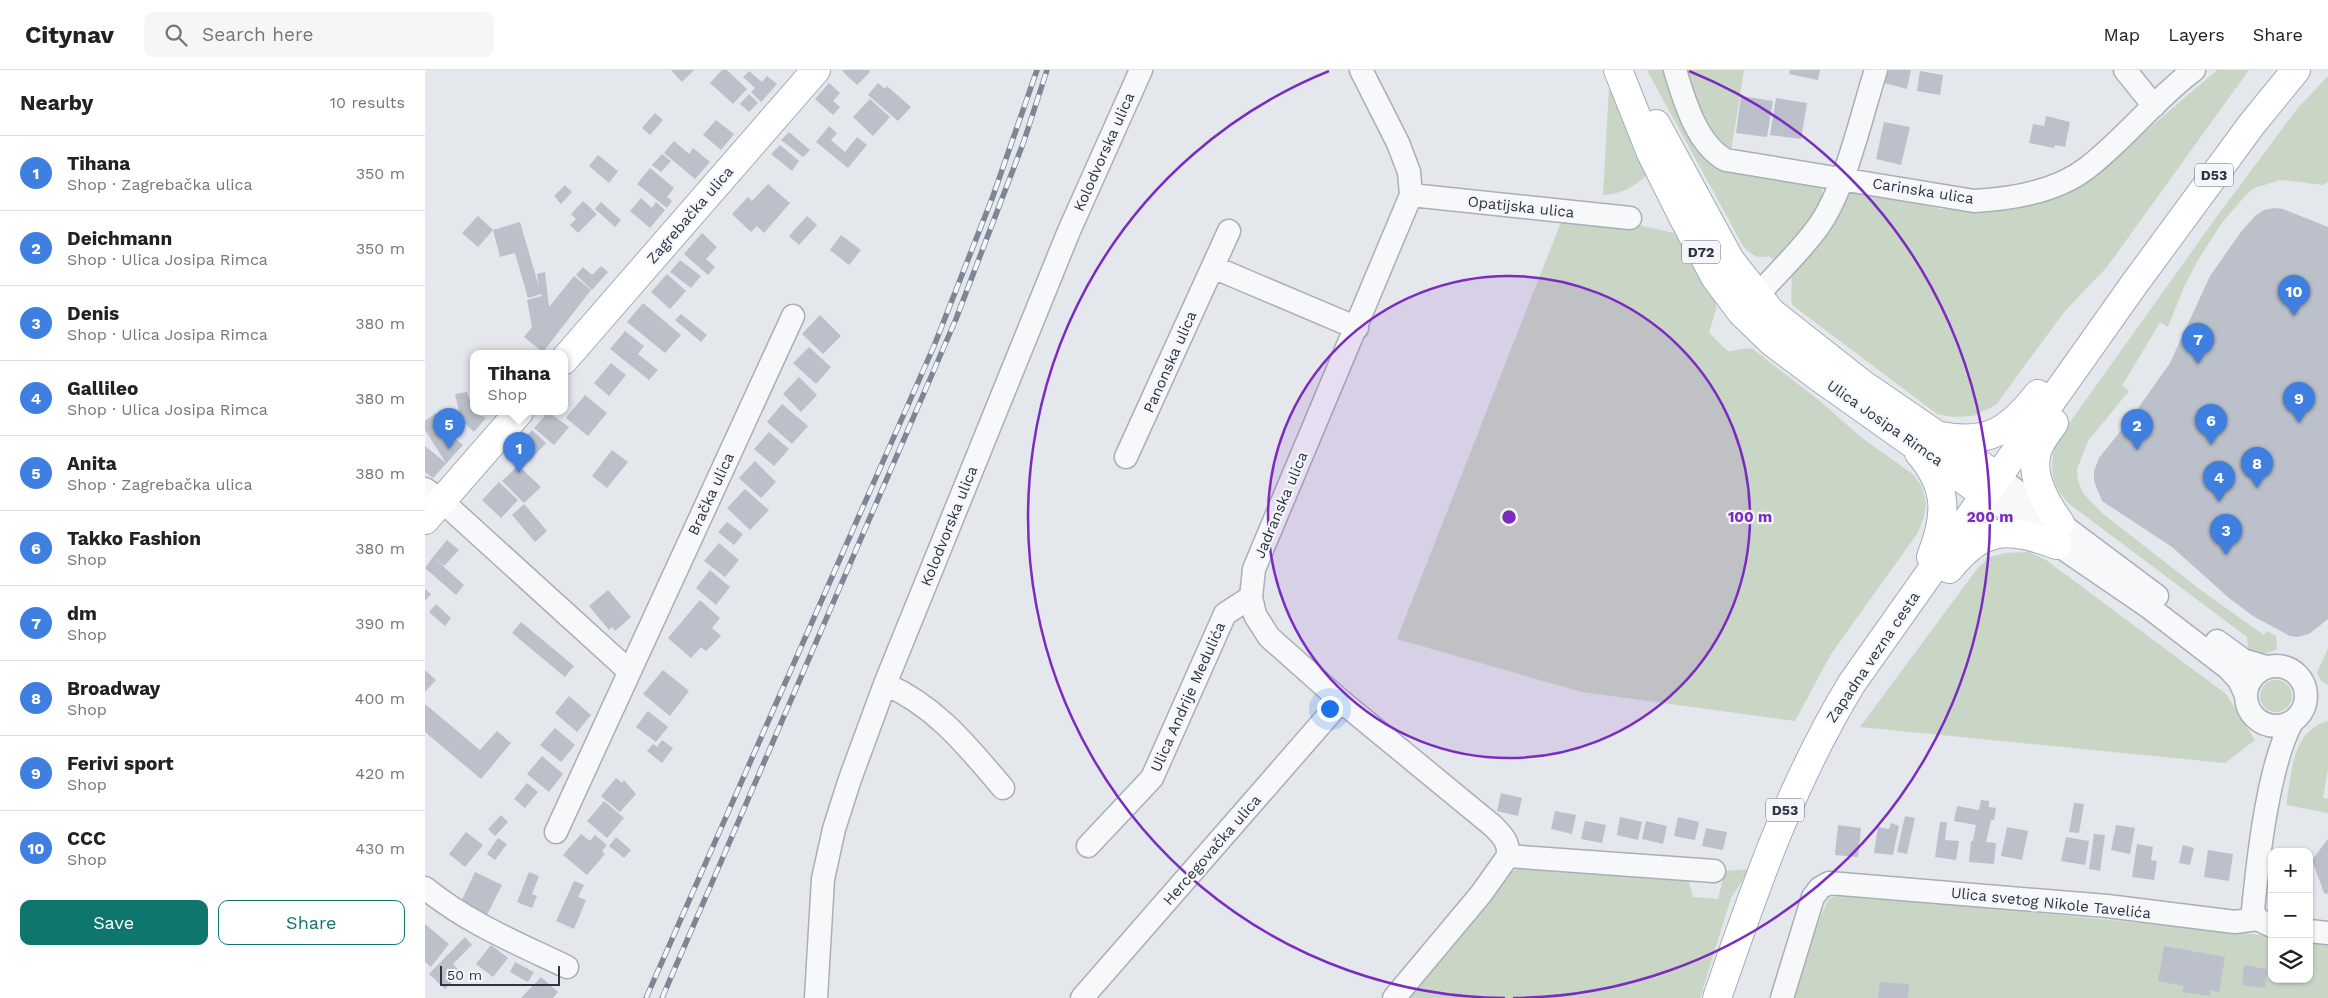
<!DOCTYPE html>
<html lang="en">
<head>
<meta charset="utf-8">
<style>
	body { margin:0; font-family:"Work Sans",sans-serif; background:#f6f6f6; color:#222 }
	.controls { position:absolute; right:15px; bottom:15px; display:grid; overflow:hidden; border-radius:10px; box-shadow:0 1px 4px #0004 }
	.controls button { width:45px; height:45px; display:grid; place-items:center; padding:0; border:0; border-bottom:1px solid #e0e0e0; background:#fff; color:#222; font:25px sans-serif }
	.scale { position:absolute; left:15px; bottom:12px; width:120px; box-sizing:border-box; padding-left:5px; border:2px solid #2b3445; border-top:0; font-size:14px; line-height:18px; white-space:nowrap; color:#2b3445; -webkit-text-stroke:4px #f4f6f9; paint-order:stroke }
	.you { position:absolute; left:904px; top:638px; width:18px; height:18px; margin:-12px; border:4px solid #fff; border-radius:50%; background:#1a73e8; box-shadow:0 0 0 8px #1a73e833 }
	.badge { display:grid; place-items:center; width:32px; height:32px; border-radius:50%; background:#0f766e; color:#fff; font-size:16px; font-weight:700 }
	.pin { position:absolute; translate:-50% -41px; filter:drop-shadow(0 1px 2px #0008) }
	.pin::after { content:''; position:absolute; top:26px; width:18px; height:15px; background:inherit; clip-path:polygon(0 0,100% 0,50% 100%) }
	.popup { position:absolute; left:45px; top:280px; width:98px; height:65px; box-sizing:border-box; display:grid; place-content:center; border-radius:10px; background:#fff; filter:drop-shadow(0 1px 4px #0005); font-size:16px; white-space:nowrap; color:#767676 }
	.popup b { font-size:19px; color:#222 }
	.popup::after { content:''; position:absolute; left:50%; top:100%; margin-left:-10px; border:10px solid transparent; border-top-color:#fff }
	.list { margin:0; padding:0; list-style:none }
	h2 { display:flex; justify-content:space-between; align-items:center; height:65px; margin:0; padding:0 20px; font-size:21px }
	h2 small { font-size:16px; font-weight:400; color:#767676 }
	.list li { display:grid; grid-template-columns:32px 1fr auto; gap:15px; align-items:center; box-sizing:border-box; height:75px; padding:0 20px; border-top:1px solid #e0e0e0 }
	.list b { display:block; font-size:19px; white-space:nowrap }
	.list p { margin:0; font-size:16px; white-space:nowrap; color:#767676 }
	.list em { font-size:16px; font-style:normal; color:#767676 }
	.actions { display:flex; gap:10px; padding:15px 20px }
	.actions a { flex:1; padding:11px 0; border:1px solid #0f766e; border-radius:10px; text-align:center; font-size:18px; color:#0f766e }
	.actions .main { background:#0f766e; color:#fff }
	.icon { flex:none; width:28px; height:28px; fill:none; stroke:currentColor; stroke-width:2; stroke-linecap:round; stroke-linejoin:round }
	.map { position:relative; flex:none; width:1903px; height:928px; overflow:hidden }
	header { display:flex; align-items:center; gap:30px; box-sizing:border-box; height:70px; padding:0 25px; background:#fff; border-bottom:1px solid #e0e0e0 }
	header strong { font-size:24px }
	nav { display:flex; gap:28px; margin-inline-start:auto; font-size:18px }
	.search { width:350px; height:45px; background:#f6f6f6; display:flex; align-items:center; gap:12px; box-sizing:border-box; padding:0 18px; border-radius:10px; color:#767676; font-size:19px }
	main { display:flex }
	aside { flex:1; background:#fff }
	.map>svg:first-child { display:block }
	.green { fill:#c9d6c5 }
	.building { fill:#bbc0ca }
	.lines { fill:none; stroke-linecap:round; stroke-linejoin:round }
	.minor-casing { stroke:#a9aeb7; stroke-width:25 }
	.major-casing { stroke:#a3abb8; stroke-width:30 }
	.minor { stroke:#f7f8fa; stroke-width:22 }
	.major { stroke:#fff; stroke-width:28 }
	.rail-casing { stroke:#7d8696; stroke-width:5.5 }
	.rail { stroke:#f4f6f9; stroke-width:4; stroke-dasharray:11; stroke-linecap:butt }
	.ring { fill:none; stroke:#7b2cbf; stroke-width:2.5 }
	.labels { text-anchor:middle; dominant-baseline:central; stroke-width:4.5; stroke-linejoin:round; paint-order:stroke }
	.shield { fill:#f4f6f9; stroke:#676e7b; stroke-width:1 }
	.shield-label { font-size:14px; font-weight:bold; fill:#2b3445 }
	.street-label { font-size:15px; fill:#2b3445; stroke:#f4f6f9 }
	.centre { fill:#7b2cbf; stroke:#f4f6f9; stroke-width:2.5 }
	.ring-label { font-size:15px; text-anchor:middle; font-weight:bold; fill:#7b2cbf; stroke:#f4f6f9; stroke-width:4.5; stroke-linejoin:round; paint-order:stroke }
</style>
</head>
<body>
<header>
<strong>Citynav</strong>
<div class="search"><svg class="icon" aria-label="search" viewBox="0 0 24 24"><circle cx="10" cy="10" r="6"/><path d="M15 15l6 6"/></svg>Search here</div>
<nav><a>Map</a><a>Layers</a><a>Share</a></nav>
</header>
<main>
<aside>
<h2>Nearby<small>10 results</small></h2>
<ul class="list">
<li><span class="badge" style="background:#3f7fe0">1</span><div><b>Tihana</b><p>Shop · Zagrebačka ulica</p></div><em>350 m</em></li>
<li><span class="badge" style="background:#3f7fe0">2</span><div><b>Deichmann</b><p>Shop · Ulica Josipa Rimca</p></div><em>350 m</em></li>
<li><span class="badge" style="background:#3f7fe0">3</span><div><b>Denis</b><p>Shop · Ulica Josipa Rimca</p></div><em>380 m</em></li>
<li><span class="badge" style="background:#3f7fe0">4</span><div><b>Gallileo</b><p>Shop · Ulica Josipa Rimca</p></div><em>380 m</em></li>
<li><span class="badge" style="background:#3f7fe0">5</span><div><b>Anita</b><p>Shop · Zagrebačka ulica</p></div><em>380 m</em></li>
<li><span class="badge" style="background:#3f7fe0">6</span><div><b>Takko Fashion</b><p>Shop</p></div><em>380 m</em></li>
<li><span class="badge" style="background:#3f7fe0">7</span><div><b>dm</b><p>Shop</p></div><em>390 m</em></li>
<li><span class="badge" style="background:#3f7fe0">8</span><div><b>Broadway</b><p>Shop</p></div><em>400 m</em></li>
<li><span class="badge" style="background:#3f7fe0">9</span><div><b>Ferivi sport</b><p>Shop</p></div><em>420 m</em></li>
<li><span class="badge" style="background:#3f7fe0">10</span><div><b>CCC</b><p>Shop</p></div><em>430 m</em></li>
</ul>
<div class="actions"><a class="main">Save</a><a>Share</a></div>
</aside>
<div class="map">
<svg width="1903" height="928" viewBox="0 0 1903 928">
	<rect width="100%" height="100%" fill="#e4e7ec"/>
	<path class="green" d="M1222 0H1242L1280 88 1396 114 1399 130 1351 193 1344 186C1331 189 1327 185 1318 176Z
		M1258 0H1319L1306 82 1291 70 1282 57Z
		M1792 0H1824L1682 197 1639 242 1571 335 1548 346 1528 347 1512 344 1367 235C1365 224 1368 214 1366 203 1385 176 1406 133 1436 118L1515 139 1598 137 1657 116Z
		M1903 6V112L1898 115 1856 110 1829 118 1820 126 1796 154 1773 190 1759 217 1743 257 1735 252 1697 316 1704 321 1663 371 1652 399 1653 411 1658 423 1677 443 1777 521 1839 565 1842 561 1851 566 1852 574 1851 580 1836 585 1823 580 1822 567 1643 433C1625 413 1625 399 1630 373L1790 149 1872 39Z
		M1184 17 1222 105C1209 117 1196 124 1178 125Z
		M1138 147 1214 155 1254 164 1292 226 1291 239 1284 263C1289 267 1299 278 1303 281 1305 282 1320 277 1328 279L1396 332 1437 368 1489 405 1497 417 1501 433 1499 447 1492 464 1406 584 1370 651 1157 622 972 569Z
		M1604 482 1621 490 1801 624 1830 670 1800 693 1435 657 1552 499 1564 487 1581 483Z
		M1903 578V615L1896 611 1892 603Z
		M1835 626a16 16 0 1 1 32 0a16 16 0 1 1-32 0Z
		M1903 651V699L1898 728 1903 729V743L1861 735C1867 703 1866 661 1903 651Z
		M1098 797 1255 807 1264 812 1268 827 1293 829 1300 801 1325 799 1306 828 1275 928H971L1080 804Z
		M1413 823 1847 866V909H1884V871L1903 873V928H1367L1396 845 1403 830Z"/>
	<path class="building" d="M246 0H269L257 12Z
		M297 0H302L322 19 308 34 285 13Z
		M419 0H444L445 2 432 15 417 1Z
		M1365 0H1395L1393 10 1364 4Z
		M1463 0H1486L1482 19 1459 13Z
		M324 1 337 12 342 6 352 14 336 32 326 22 330 18 318 7Z
		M1495 1 1518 5 1515 25 1492 21Z
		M404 13 415 23 408 31 415 37 408 45 390 29Z
		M453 13 460 19 462 16 486 37 473 51 443 25Z
		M324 24 333 33 324 42 315 34Z
		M1316 26 1348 31 1342 67 1311 63Z
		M1351 28 1382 33 1376 69 1345 65Z
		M445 29 465 47 448 66 428 47Z
		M230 43 238 50 225 65 217 58Z
		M1621 46 1645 52 1640 77 1630 75 1629 78 1604 73 1608 54 1619 56Z
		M291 50 309 64 296 80 278 65Z
		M1459 52 1485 57 1476 95 1451 89Z
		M404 56 412 63 406 70 420 82 432 67 442 75 423 98 391 72Z
		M364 62 385 80 378 87 356 70Z
		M249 71 264 84 268 78 285 92 270 109 239 83Z
		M355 75 374 91 367 101 346 84Z
		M237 84 246 91 236 102 227 95Z
		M173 85 193 101 184 113 164 96Z
		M225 98 249 118 242 127 247 131 242 138 212 114Z
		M343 114 365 133 339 163 332 156 326 162 307 144 323 127 327 131Z
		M140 115 147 122 136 134 129 126Z
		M216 128 227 138 231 132 240 140 225 158 205 141Z
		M158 131 172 144 153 163 145 155 151 149 146 144Z
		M176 132 196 150 190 157 170 139Z
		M1849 138 1858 139 1903 157V549L1884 564 1873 567 1865 566 1828 546 1804 528 1747 477 1677 431 1669 411V401L1674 388 1709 344 1745 293 1785 206 1816 162 1830 146 1839 140Z
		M53 146 68 160 53 177 37 163Z
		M382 146 392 155 374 175 364 166Z
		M95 152 114 217 112 204 120 202 124 237 149 206 166 220 118 282 99 267 107 257 102 230 117 226 116 224 103 228 90 183 75 187 68 160Z
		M277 163 292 177 281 189 290 197 283 205 259 184Z
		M416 165 436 180 424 195 405 180Z
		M255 190 276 206 266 218 245 202Z
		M176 196 183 202 167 220 151 205 158 197 167 205Z
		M242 204 261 221 245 239 226 222Z
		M218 233 256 265 240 283 202 252Z
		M256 244 282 265 276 272 250 250Z
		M395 245 416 266 398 284 377 264Z
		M200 261 219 276 213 284 233 300 224 310 185 279Z
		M384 277 406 297 391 314 368 293Z
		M186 293 201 305 184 326 169 313Z
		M374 307 392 325 376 342 358 324Z
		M42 322 49 342 61 348 49 362 36 350 30 324Z
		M160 325 182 343 163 366 141 348Z
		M357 334 383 356 367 374 342 352Z
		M123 342 144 357 129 375 109 358Z
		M11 343 22 362 38 375 8 408 0 402V376L21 393 0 360V351Z
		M107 360 121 373 97 399 116 417 99 433 77 411 94 395 84 386Z
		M344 362 364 379 349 396 329 379Z
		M187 380 203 392 182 418 167 406Z
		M330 391 351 412 336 428 314 408Z
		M74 412 93 430 76 448 57 430Z
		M320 419 344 440 325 460 302 438Z
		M99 434 122 461 110 472 87 445Z
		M302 452 318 464 309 475 293 462Z
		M22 470 34 480 19 496 8 487Z
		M294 473 314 490 300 507 279 491Z
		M8 487 39 515 31 525 0 498Z
		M285 500 305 517 291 535 271 518Z
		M0 519 6 524 0 531Z
		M183 520 206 547 190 561 187 557 184 560 164 536Z
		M275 530 295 548 287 558 296 566 281 581 276 577 266 588 243 568Z
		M11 534 26 548 20 556 4 542Z
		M96 552 149 596 140 607 87 563Z
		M0 600 11 610 0 622Z
		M238 600 264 621 245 646 218 624Z
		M144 626 166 645 152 662 130 643Z
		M0 634 55 680 72 661 86 673 56 709 0 662Z
		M223 641 243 657 231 672 211 657Z
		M130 658 150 675 136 692 115 675Z
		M237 670 248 678 237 693 222 681 228 674 232 677Z
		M117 686 138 704 124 722 102 704Z
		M191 708 197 713 199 710 211 724 195 742 176 726Z
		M102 713 113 722 100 738 89 729Z
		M1076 723 1097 728 1093 746 1072 741Z
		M1556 730 1564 731V737L1571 738 1569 750H1566L1561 772 1571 773 1569 794 1544 792 1546 771H1548L1551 755 1529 751 1532 736 1554 740Z
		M179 731 199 748 182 768 162 751Z
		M1649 733 1659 734 1654 763 1644 762Z
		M1130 741 1151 745 1147 764 1126 759Z
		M76 745 83 752 70 766 63 759Z
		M1480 746 1490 748 1482 784 1472 782Z
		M1195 747 1217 752 1213 770 1192 765Z
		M1253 747 1274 752 1270 770 1249 766Z
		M1160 751 1181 755 1177 773 1156 769Z
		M1221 751 1242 756 1238 774 1217 769Z
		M1515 752H1522L1520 770 1534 771 1531 790 1510 787Z
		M1466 753 1474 756 1468 785 1449 783 1453 757 1464 759Z
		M1413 755 1436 758 1433 787 1410 785Z
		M1691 755 1710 758 1705 784 1686 780Z
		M1582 757 1603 761 1597 790 1576 786Z
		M1281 758 1302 762 1298 780 1277 776Z
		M41 762 58 775 40 797 24 784Z
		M156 764 165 771 170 765 182 775 177 781 180 784 162 805 138 785Z
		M1669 764 1680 765 1675 801 1664 799Z
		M191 767 206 780 199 788 184 776Z
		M1641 767 1664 771 1660 795 1636 791Z
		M73 768 82 774 70 790 62 784Z
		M1903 769V824L1899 823 1887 790Z
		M1712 774 1728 777 1726 790 1732 791 1729 810 1707 807Z
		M1758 775 1769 778 1765 795 1754 793Z
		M1783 780 1808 784 1804 811 1779 807Z
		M50 802 77 815 62 845 36 832Z
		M104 802 114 806 107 824 112 826 107 838 92 832Z
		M149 811 159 815 153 827 161 830 149 859 131 851Z
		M0 854 24 874 6 897 0 892Z
		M40 867 47 875 28 894 36 903 20 919 4 904Z
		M66 875 83 888 68 907 51 894Z
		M1739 876 1800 887 1794 922 1785 920V926L1757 922 1759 916 1733 911Z
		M90 892 109 902 103 912 85 902Z
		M1819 895 1842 899 1840 918 1817 915Z
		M116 907 133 922 128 928H96Z
		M1455 912 1484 914 1483 928H1453Z"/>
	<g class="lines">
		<g class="minor-casing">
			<path id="minor" d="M936 0 973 73 984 102 986 125 829 499 826 527 830 545 844 567 916 631 1068 756C1078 766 1084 772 1083 786
				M1250 0C1259 30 1272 75 1301 90L1549 131C1587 129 1631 122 1662 98 1700 69 1730 29 1769 0
				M1700 0 1729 36
				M986 125 1205 148
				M788 197 932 258
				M1323 237C1345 209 1372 186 1393 157 1421 118 1436 46 1451 0
				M701 387 804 161
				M1573 407 1732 526
				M0 419 17 431 204 601
				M1560 425 1725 538 1803 598 1814 610 1821 625
				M1792 571 1818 590 1841 597
				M1821 626a30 30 0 1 1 60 0a30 30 0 1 1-60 0Z
				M460 614C511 636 543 677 578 718
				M131 762 368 246
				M663 776 727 708 800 544 826 527
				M1083 786 1289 801
				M0 818C43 853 92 873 142 897
				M1847 856 1832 849 1828 840 1829 830C1834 781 1844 694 1867 652
				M1884 861 1903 863
				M391 928 398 809 409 759 425 709 460 614 644 161 716 0
				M657 928 916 631
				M969 928 1056 824 1083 786
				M1357 928 1388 827 1395 818 1404 813 1682 836 1810 852 1832 849"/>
		</g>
		<g class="major-casing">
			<path id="major" d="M1193 0 1226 83 1260 151 1290 207 1317 243 1347 272 1391 305 1560 425
				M1231 54 1305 190 1346 242 1436 313 1573 407
				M139 290 391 0
				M1629 353C1624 360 1618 368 1614 376 1602 402 1620 432 1635 453
				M1516 366C1563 375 1584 361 1613 324
				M1494 383C1524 418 1522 446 1506 487
				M0 450 94 342
				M1524 499C1558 456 1582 457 1632 475
				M1292 928C1330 818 1366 713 1427 613L1710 213 1827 54 1871 0"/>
		</g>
		<use href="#minor" class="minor"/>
		<use href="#major" class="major"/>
		<g class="rail-casing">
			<path id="rail" d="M221 928 509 276 568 126 612 0
				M237 928 531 249 599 71 622 0"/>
		</g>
		<use href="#rail" class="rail"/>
	</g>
	<circle cx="1084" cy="447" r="241" fill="#7b2cbf" fill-opacity=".12"/>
	<g class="ring">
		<circle cx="1084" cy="447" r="241"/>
		<path d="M1080 928A481 481 0 0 1 904 1M1264 1A481 481 0 0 1 1088 928"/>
	</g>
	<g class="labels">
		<g class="shield">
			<rect x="1770" y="93.5" width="38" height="23" rx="4"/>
			<rect x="1257" y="170.5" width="38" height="23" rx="4"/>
			<rect x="1341" y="728.5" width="38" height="23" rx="4"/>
		</g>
		<g class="shield-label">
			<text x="1789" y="105">D53</text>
			<text x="1276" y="182">D72</text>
			<text x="1360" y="740">D53</text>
		</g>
		<g class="street-label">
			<text transform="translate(679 82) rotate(-66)">Kolodvorska ulica</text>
			<text transform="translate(1498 121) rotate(9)">Carinska ulica</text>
			<text transform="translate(1096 137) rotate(6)">Opatijska ulica</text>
			<text transform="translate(265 145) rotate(-49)">Zagrebačka ulica</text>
			<text transform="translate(745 292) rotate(-66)">Panonska ulica</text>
			<text transform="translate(1460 353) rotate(35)">Ulica Josipa Rimca</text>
			<text transform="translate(286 424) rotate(-65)">Bračka ulica</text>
			<text transform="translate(856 435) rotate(-67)">Jadranska ulica</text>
			<text transform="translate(524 456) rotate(-68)">Kolodvorska ulica</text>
			<text transform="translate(1448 587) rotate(-56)">Zapadna vezna cesta</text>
			<text transform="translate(763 627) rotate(-66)">Ulica Andrije Medulića</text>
			<text transform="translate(787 780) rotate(-49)">Hercegovačka ulica</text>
			<text transform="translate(1626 833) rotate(6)">Ulica svetog Nikole Tavelića</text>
		</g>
	</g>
	<circle cx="1084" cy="447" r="8" class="centre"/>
	<g class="ring-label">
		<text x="1325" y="452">100 m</text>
		<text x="1565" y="452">200 m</text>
	</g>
</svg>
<div class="controls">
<button>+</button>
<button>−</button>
<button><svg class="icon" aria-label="layers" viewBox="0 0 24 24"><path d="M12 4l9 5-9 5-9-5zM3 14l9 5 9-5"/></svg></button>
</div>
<div class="scale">50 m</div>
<div class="you"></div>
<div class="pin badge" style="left:94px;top:403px;background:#3f7fe0">1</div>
<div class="popup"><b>Tihana</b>Shop</div>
<div class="pin badge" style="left:1712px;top:380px;background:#3f7fe0">2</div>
<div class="pin badge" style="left:1801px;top:485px;background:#3f7fe0">3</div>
<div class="pin badge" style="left:1794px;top:432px;background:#3f7fe0">4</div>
<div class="pin badge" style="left:24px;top:379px;background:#3f7fe0">5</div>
<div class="pin badge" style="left:1786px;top:375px;background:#3f7fe0">6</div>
<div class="pin badge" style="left:1773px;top:294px;background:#3f7fe0">7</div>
<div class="pin badge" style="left:1832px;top:418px;background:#3f7fe0">8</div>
<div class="pin badge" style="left:1874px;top:353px;background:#3f7fe0">9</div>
<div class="pin badge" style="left:1869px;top:246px;background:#3f7fe0">10</div>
</div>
</main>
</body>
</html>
